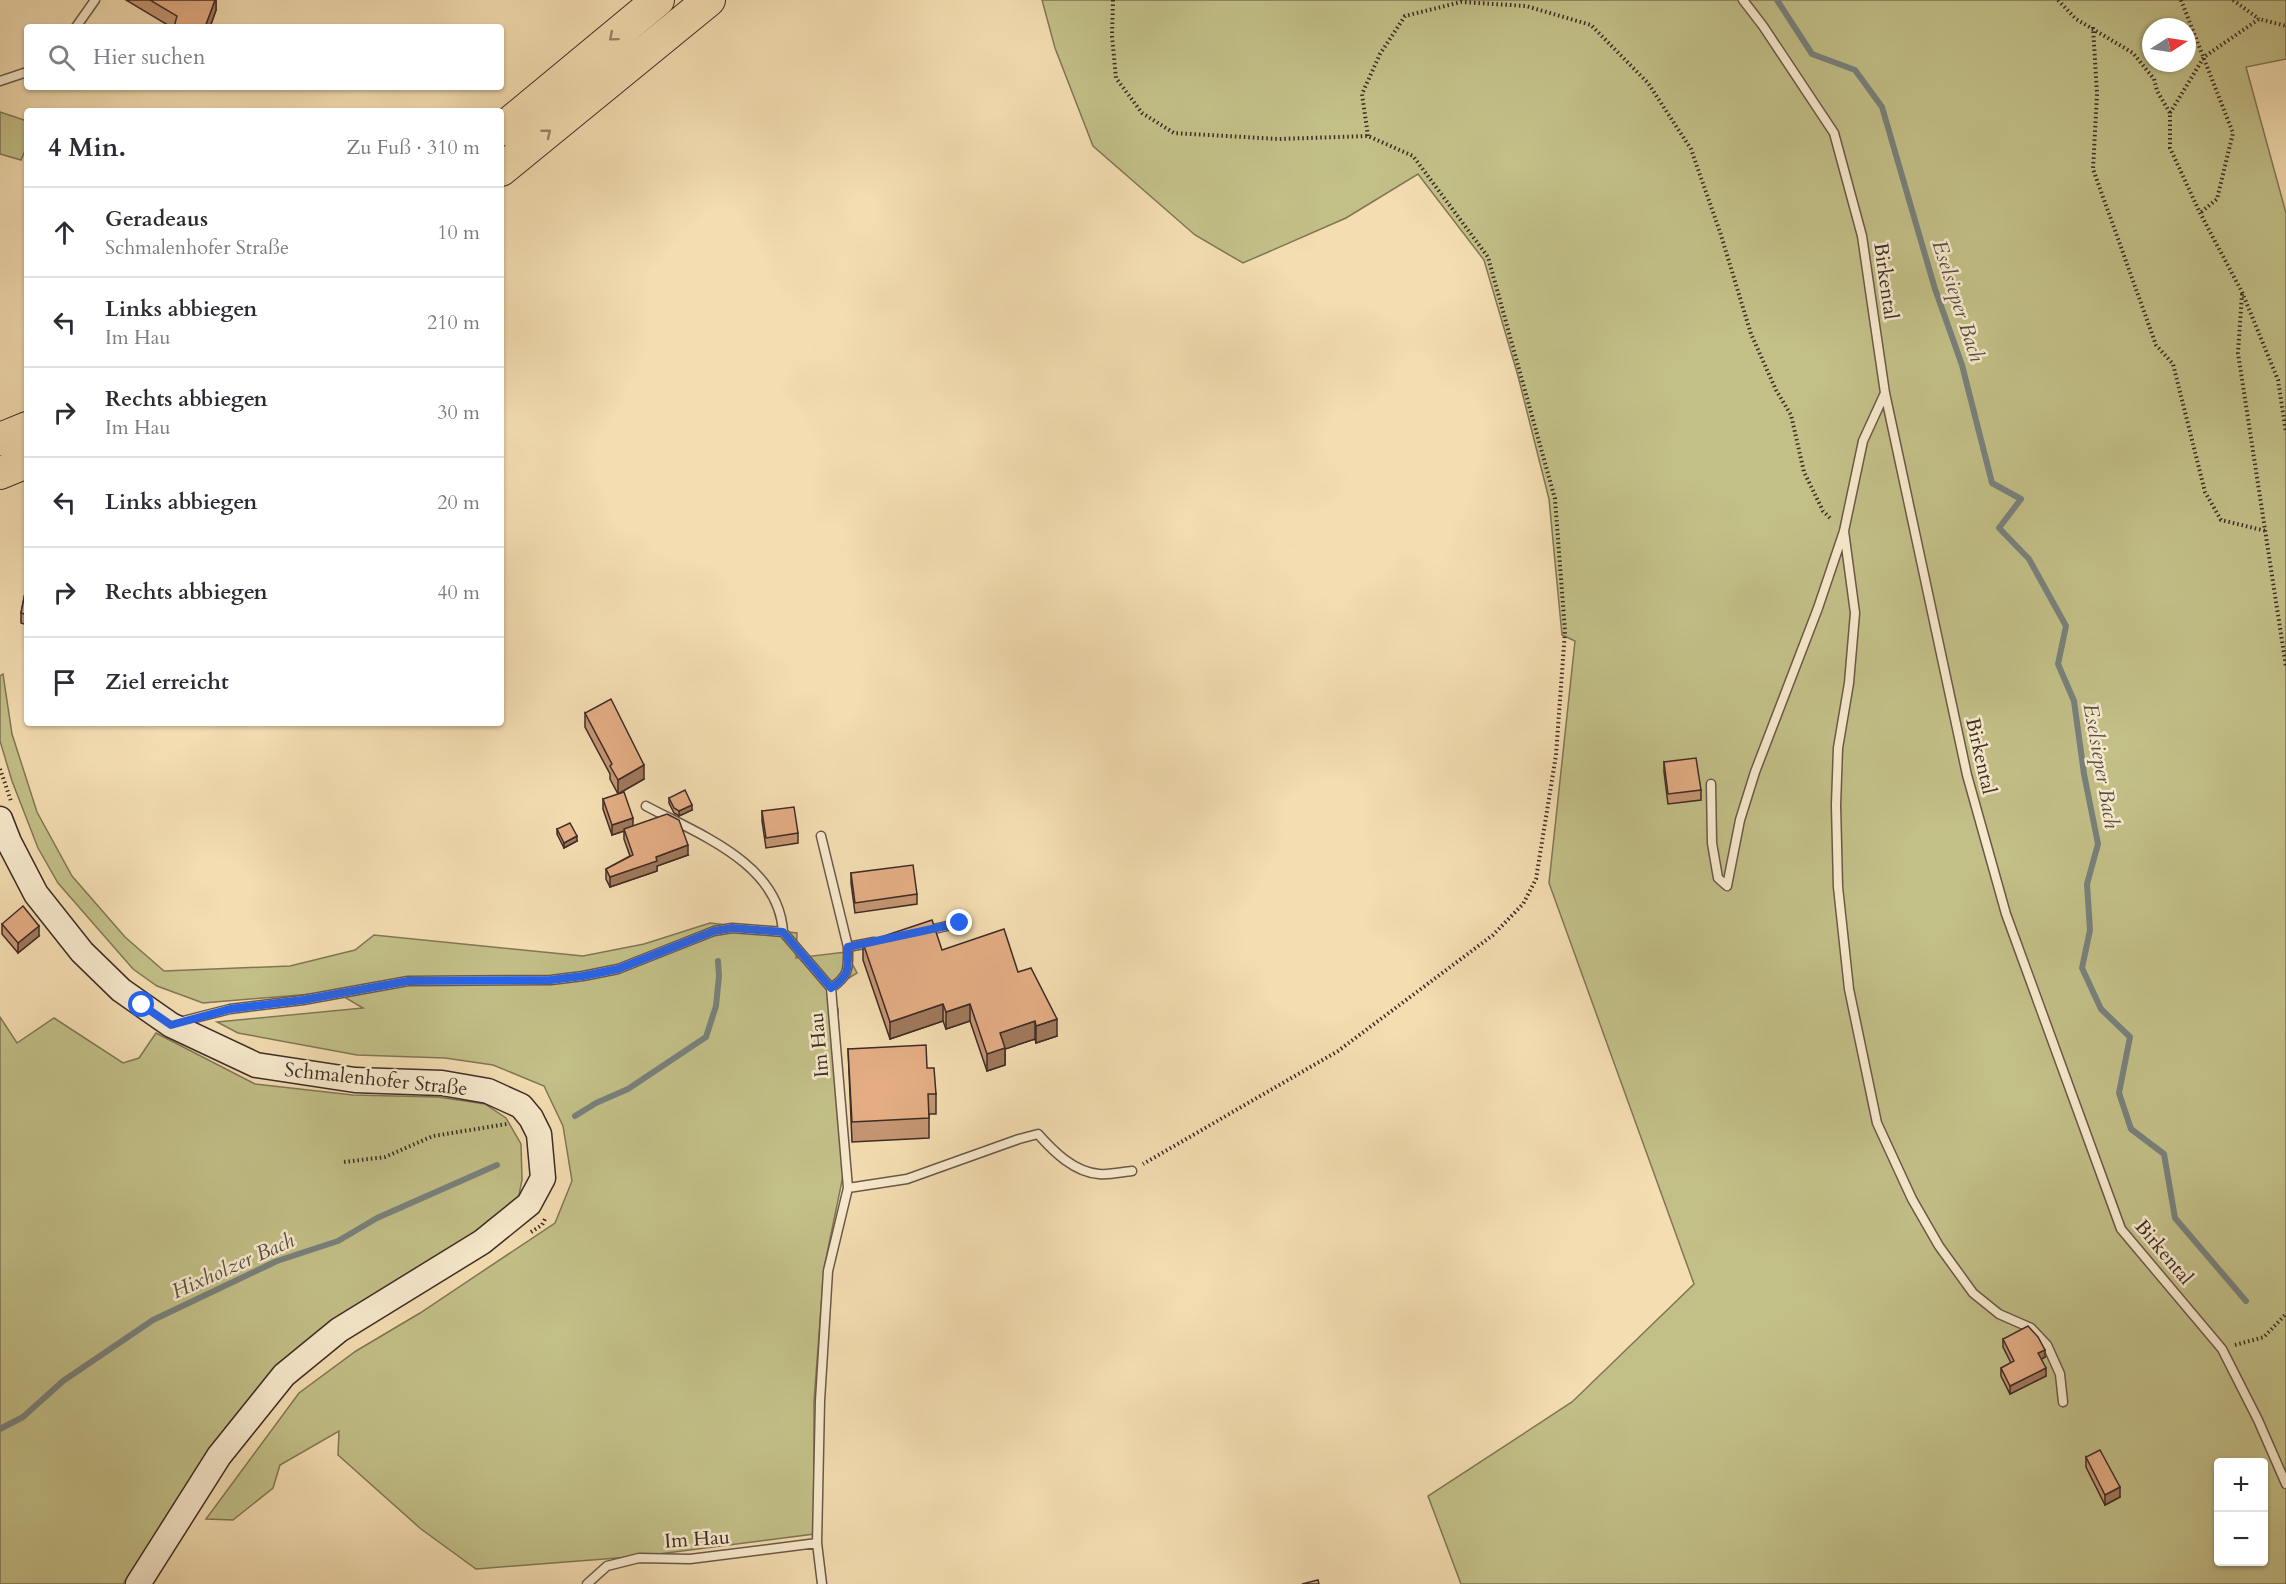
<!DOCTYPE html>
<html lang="de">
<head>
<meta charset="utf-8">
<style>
	body { margin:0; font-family:Cardo,serif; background:#f7f7f7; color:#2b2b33 }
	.controls { position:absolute; right:18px; bottom:18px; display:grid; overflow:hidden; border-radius:6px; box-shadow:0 2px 4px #0004 }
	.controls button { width:54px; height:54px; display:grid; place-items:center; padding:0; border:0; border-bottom:2px solid #e1e1e2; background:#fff; color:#2b2b33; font:30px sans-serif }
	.compass { position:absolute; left:2142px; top:18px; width:54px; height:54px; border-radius:50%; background:#fff; box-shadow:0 2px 4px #0004; rotate:78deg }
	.stop { position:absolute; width:18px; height:18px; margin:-14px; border:4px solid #2563eb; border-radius:50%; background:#fff }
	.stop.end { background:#2563eb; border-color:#fff; box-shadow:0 2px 6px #0008 }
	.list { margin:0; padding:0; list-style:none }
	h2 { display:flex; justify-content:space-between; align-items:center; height:78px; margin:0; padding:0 24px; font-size:26px }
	h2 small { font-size:20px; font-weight:400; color:#7c7c81 }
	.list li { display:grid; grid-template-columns:39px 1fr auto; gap:18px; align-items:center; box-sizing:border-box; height:90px; padding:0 24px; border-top:2px solid #e1e1e2 }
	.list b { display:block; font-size:22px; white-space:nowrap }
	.list p { margin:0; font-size:20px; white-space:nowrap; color:#7c7c81 }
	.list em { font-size:20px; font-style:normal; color:#7c7c81 }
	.icon { flex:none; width:33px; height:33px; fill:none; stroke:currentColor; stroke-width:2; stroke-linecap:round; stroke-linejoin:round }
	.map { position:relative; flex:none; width:2286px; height:1584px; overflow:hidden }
	.search { position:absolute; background:#fff; box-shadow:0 2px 4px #0004; left:24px; top:24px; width:480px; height:66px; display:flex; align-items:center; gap:15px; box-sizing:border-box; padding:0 21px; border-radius:6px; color:#7c7c81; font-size:22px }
	.panel { position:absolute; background:#fff; box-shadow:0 2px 4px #0004; left:24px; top:108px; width:480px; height:618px; border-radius:6px }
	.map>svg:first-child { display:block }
	.green { fill:#c2bf87; stroke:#807656; stroke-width:1.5; fill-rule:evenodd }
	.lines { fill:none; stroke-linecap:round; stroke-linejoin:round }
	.stream { stroke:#78817c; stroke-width:6 }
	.lane-casing { stroke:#6c5849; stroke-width:11 }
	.secondary-casing { stroke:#3f2c26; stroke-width:27 }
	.highway-casing { stroke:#3f2c26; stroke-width:34 }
	.path { stroke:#3f2c26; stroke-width:4; stroke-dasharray:1.5 3; stroke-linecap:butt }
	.lane { stroke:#f7e9cc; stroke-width:8 }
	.secondary { stroke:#f7e9cc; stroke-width:24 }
	.highway { stroke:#f3ddb1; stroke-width:32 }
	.wall { fill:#c49572; stroke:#3f2c26; stroke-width:1.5 }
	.shaded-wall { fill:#a0795c; stroke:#3f2c26; stroke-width:1.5 }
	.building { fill:#e4ad84; stroke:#3f2c26; stroke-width:1.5 }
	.oneway { stroke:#99846c }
	.route { stroke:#2563eb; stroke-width:8 }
	.labels { text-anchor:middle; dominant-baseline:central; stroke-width:5; stroke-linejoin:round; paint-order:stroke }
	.street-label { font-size:20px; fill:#3f2c26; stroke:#f7e9cc }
	.water-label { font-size:21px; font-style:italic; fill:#57504a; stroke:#f7e9cc }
</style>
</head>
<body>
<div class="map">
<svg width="2286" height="1584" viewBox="0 0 2286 1584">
	<rect width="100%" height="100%" fill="#f3ddb1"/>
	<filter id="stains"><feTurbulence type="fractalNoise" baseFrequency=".00333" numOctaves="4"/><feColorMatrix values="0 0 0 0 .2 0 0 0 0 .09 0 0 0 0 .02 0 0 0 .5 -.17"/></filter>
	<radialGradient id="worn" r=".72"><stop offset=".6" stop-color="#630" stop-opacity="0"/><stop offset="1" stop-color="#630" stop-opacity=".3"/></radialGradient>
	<path class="green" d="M1042 0H2286V59L2246 67 2286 213V1584H1461L1428 1496 1572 1402 1694 1284 1549 883 1575 641 1562 635 1549 499 1518 376 1484 260 1418 174 1346 218 1243 263 1195 235 1093 146 1055 48ZM2151 27H2187V63H2151ZM2218 1462H2264V1562H2218Z
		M0 112 27 121V146L21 160 0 154Z
		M3 674 12 734 37 812 72 876 125 937 164 971 290 966 355 950 374 935 583 956 644 944 710 923 797 933 796 958 846 952 857 973 831 989 838 1009 843 1176 824 1268 814 1401V1534L643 1556 476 1569 421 1529 338 1455 339 1431 280 1465 273 1488 233 1520 206 1519 299 1393 356 1351 420 1313 555 1223 572 1181 563 1126 544 1086 493 1065 445 1058 357 1055 238 1033 217 1022 363 1008 336 992 203 1003 157 986 133 969 58 883 38 848 12 781 0 741V676Z
		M0 1017 17 1043 54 1018 123 1063 139 1058 156 1033 255 1084 353 1095 438 1097 485 1104 506 1118 521 1144 522 1180 518 1200 476 1234 330 1322 160 1527 123 1584H0Z"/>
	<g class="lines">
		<path class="stream" d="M1777 0 1812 54 1855 70 1882 107 1935 289 1962 365 1992 483 2021 499 1999 528 2029 559 2066 626 2058 664 2074 701 2084 774 2098 844 2087 884 2090 930 2082 968 2101 1009 2130 1037 2119 1093 2131 1129 2164 1154 2175 1218 2246 1301
			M575 1116 596 1103 628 1089 706 1037 716 1006 719 976 718 961
			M0 1429 23 1417 63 1381 153 1320 277 1261 338 1241 377 1218 497 1165"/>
		<g class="lane-casing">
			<path id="lane" d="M1743 0 1763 26 1834 133 1862 236 1885 393 1967 775 2006 914 2121 1229 2222 1349 2258 1420 2286 1484
				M76 27 95 0
				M0 81 27 72
				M1844 531 1855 613 1849 683 1838 748 1836 805 1838 887 1849 989 1877 1123 1912 1199 1939 1246 1973 1293 1999 1314 2031 1328 2047 1345 2060 1374 2063 1402
				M1711 784 1712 843 1718 878 1727 886 1740 820 1755 772 1818 608 1844 531 1863 441 1885 393
				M646 806C698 834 779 863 783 932
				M821 836 848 947C848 969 850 975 831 988
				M925 931 960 923
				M848 947 874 942
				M179 1022 230 1009 303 1000 408 981 551 980 583 976 618 969 714 931 732 928 783 932 831 988 848 1188 828 1271 820 1401 817 1543 822 1584
				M848 1188 907 1179 1019 1139 1038 1134C1054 1152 1074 1172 1099 1174 1110 1175 1122 1172 1132 1171
				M587 1584 607 1566 639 1558 690 1559 817 1543"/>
		</g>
		<g class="secondary-casing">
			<path id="secondary" d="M0 819 9 842 36 894 82 952 121 990 171 1025 256 1065 355 1080 442 1083 488 1091 521 1106 531 1118 539 1134 543 1178 529 1204 482 1242 339 1330 284 1375 219 1456 138 1584"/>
		</g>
		<g class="highway-casing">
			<path id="highway" d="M501 130 658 0
				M501 170 709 0
				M0 439 27 428
				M0 473 27 462"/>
		</g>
		<path class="path" d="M1113 0 1112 36 1116 78 1142 113 1174 133 1278 139 1368 136 1413 156 1488 257 1555 499 1565 631 1556 755 1536 879 1523 904 1493 935 1338 1051 1143 1164
			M2058 0 2076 19 2133 53 2154 79 2157 91 2170 113V148L2200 213 2242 292 2278 380 2286 433
			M2181 0 2233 133 2217 199 2200 213
			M2233 0 2259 19
			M2093 27 2097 94 2093 169 2156 345 2173 364 2205 492 2221 520 2266 531
			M2170 113 2204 57 2259 19 2286 26
			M1368 136 1362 94 1380 54 1405 16 1461 2 1526 6 1591 25 1648 83 1691 149 1720 232 1751 334 1776 390 1791 415 1804 472 1823 511 1832 520
			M2242 294 2238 353 2286 667
			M0 769 11 801
			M344 1162 385 1157 433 1136 507 1124
			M531 1232 542 1225 545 1219
			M2235 1345 2264 1337 2286 1314"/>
		<use href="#lane" class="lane"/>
		<use href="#secondary" class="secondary"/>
		<use href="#highway" class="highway"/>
	</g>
	<path class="wall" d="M126 0H216V10L210 27H171Z
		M27 583V625L21 623V613Z
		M585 713 644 779 618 794 610 779V774L585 727Z
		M1664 762 1701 790V800L1668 804 1664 772Z
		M669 798 692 810 679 816 674 813 669 803Z
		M603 799 633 826 688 855 657 866V871L610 887 606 879V869L630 856 624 839V831L612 835 603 809Z
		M762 811 798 833V843L766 848 762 821Z
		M557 829 577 841 564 848 557 834Z
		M851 873 917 894V904L855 913 851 883Z
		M2 924 39 936 18 953 2 934Z
		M863 943 942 950 1018 972 1057 1036 1036 1043 1035 1039 1005 1049V1065L987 1071 970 1021 946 1029 943 1021 890 1039 863 960Z
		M848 1049 927 1068 936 1094V1114H929V1138L852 1142Z
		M2003 1339 2045 1357 2041 1359 2046 1376 2010 1394 2001 1376V1368L2011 1363 2003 1347Z
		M2086 1457 2120 1497 2105 1505 2086 1467Z"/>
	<path class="shaded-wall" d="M215 0H216V10L210 27H205Z
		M644 765V779L618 794V780Z
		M692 805V810L679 816V811Z
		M633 818V828L612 835V825Z
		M577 836V841L564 848V843Z
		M688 845V855L657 866V871L610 887V877L656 857Z
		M39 926V936L18 953V943Z
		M943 1004V1021L890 1039V1022Z
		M970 1004V1021L946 1029V1012Z
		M1057 1019V1036L1036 1043V1026Z
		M1035 1021V1039L1005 1049V1065L987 1071V1054L1000 1033Z
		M2045 1350V1357L2038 1361V1353Z
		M2046 1368V1376L2010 1394V1386Z
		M2120 1487V1497L2105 1505V1495Z"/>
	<path class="building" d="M150 0H215L205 27H174L177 16Z
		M27 583V615L21 613Z
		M611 699 644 765 618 780 610 766 612 764 585 713Z
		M1696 758 1701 790 1668 794 1664 762Z
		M685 790 692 805 679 811 674 808 669 798Z
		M624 792 633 818 612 825 603 799Z
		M794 807 798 833 766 838 762 811Z
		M667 814 679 820 688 845 656 857 657 861 610 877 606 869 633 855 624 829Z
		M570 823 577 836 564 843 557 829Z
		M913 865 917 894 855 903 851 873Z
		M23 906 39 926 18 943 2 924Z
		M932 920 942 950 1004 929 1018 972 1031 968 1057 1019 1036 1026 1035 1021 1000 1033 1005 1048 987 1054 970 1004 946 1012 943 1004 890 1022 863 943Z
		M926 1045 927 1068H934L936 1094H928L929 1118 852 1122 848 1049Z
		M2028 1326 2038 1337 2045 1350 2038 1353 2046 1368 2010 1386 2001 1368 2014 1361 2003 1339Z
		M2100 1450 2120 1487 2105 1495 2086 1457Z
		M1318 1580 1319 1584H1302Z"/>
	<defs><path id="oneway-chevron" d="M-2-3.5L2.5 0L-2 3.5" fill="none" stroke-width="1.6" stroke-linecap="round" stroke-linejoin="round" transform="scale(1.5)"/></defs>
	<g class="oneway">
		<use href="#oneway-chevron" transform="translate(613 37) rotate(140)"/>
		<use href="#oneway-chevron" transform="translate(547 133) rotate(-39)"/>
	</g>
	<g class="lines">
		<path class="route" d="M142 1005 171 1025 230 1009 303 1000 408 981 551 980 583 976 618 969 714 931 732 928 783 932 831 988C850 975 848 969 848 947L960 923"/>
	</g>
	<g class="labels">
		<g class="street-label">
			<text transform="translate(1886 281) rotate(82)">Birkental</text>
			<text transform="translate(1981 756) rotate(77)">Birkental</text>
			<text transform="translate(819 1045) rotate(-95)">Im Hau</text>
			<text transform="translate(376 1079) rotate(6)">Schmalenhofer Straße</text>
			<text transform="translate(2164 1252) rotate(50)">Birkental</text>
			<text transform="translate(697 1539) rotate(-4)">Im Hau</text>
		</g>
		<g class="water-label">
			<text transform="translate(1958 301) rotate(72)">Eselsieper Bach</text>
			<text transform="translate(2101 766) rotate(80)">Eselsieper Bach</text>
			<text transform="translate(233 1266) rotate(-24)">Hixholzer Bach</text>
		</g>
	</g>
	<rect width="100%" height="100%" filter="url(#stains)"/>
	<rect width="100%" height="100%" fill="url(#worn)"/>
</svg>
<div class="controls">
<button>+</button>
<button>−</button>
</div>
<svg class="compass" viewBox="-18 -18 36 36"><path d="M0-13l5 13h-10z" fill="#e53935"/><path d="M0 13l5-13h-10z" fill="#7c7c81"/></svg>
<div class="stop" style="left:142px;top:1005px"></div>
<div class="stop end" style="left:960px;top:923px"></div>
<div class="search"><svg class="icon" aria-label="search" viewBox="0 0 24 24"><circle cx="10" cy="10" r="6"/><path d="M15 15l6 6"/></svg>Hier suchen</div>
<section class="panel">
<h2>4 Min.<small>Zu Fuß · 310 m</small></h2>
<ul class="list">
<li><svg class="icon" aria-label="ahead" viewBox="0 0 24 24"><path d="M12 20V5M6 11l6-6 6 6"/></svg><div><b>Geradeaus</b><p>Schmalenhofer Straße</p></div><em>10 m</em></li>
<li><svg class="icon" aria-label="left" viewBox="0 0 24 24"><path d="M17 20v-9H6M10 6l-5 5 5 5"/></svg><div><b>Links abbiegen</b><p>Im Hau</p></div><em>210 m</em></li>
<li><svg class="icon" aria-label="right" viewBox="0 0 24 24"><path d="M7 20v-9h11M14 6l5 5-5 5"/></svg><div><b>Rechts abbiegen</b><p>Im Hau</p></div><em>30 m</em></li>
<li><svg class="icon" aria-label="left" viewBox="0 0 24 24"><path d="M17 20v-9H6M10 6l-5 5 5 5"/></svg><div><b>Links abbiegen</b></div><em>20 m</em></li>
<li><svg class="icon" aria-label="right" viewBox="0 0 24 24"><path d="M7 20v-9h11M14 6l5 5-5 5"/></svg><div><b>Rechts abbiegen</b></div><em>40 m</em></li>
<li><svg class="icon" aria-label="arrive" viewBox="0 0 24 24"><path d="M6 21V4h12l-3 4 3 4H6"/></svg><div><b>Ziel erreicht</b></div></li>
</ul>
</section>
</div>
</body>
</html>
